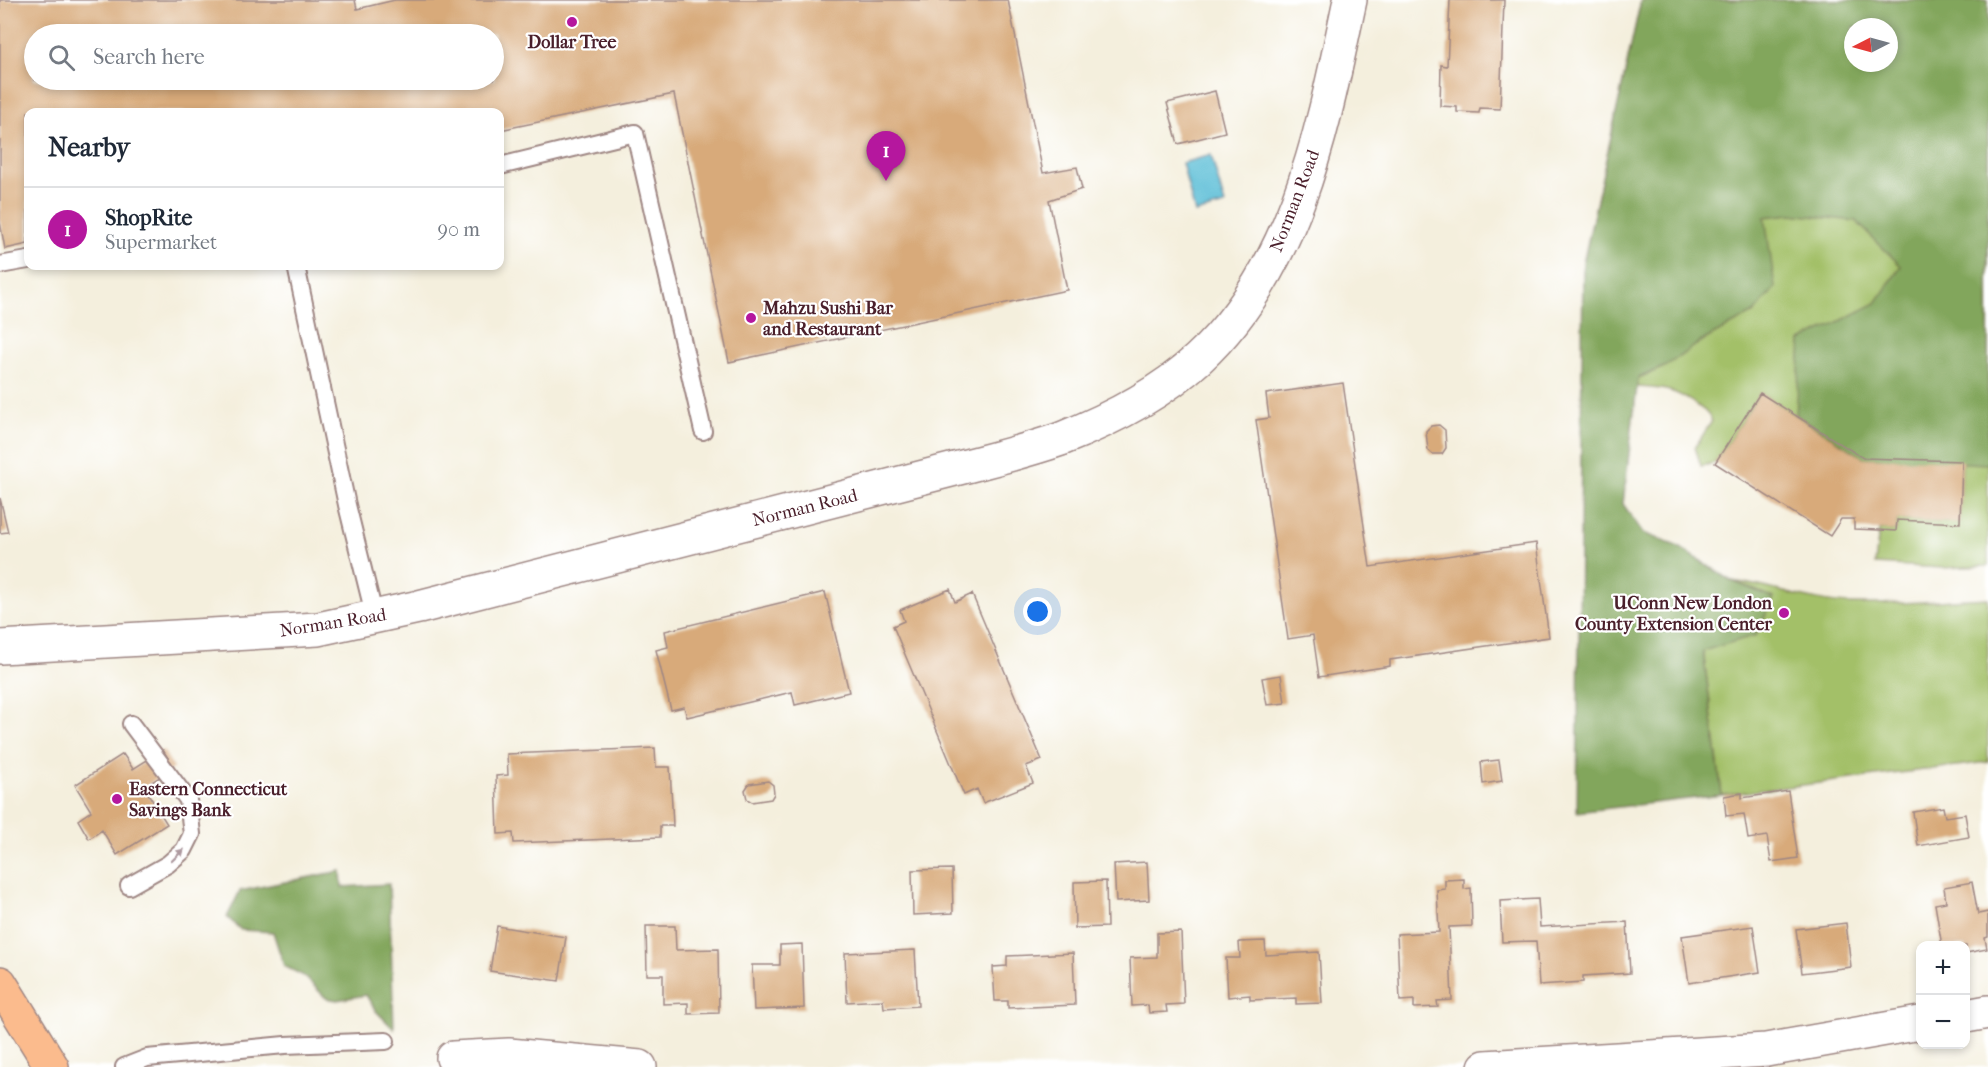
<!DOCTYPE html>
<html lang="en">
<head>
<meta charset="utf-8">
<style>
	body { margin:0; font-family:"IM FELL French Canon",serif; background:#f6f6f7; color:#1f2937 }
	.controls { position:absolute; right:18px; bottom:18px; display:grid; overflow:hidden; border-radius:12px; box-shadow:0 3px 9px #0003 }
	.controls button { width:54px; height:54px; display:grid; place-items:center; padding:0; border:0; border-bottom:2px solid #e0e1e3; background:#fff; color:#1f2937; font:30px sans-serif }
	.compass { position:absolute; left:1844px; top:18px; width:54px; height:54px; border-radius:50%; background:#fff; box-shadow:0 3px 9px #0003; rotate:264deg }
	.you { position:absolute; left:1038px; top:612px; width:21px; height:21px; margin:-15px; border:4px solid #fff; border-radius:50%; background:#1a73e8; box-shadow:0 0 0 9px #1a73e833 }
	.badge { display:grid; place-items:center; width:39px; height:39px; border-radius:50%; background:#b5179e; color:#fff; font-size:20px; font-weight:700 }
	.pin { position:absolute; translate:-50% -50px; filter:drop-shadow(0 2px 3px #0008) }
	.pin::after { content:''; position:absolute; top:32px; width:21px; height:18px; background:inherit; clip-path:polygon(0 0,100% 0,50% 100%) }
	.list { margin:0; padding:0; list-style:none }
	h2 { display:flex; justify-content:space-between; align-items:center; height:78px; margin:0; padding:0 24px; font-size:26px }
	h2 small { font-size:20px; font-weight:400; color:#747a83 }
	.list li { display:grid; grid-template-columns:39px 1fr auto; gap:18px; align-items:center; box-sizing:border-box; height:84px; padding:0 24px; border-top:2px solid #e0e1e3 }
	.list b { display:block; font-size:22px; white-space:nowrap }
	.list p { margin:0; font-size:20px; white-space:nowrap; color:#747a83 }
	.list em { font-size:20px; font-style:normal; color:#747a83 }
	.icon { flex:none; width:33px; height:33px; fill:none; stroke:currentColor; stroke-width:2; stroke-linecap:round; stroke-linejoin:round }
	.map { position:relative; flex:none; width:1988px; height:1067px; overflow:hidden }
	.search { position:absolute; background:#fff; box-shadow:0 3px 9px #0003; left:24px; top:24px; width:480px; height:66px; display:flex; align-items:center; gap:15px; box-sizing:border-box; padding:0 21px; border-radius:33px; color:#747a83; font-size:22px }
	.panel { position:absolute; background:#fff; box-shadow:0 3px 9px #0003; left:24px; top:108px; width:480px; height:162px; border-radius:12px }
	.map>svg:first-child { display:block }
	.green { fill:#a3c067; stroke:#767049; stroke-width:1.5; fill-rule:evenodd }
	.forest { fill:#82a65c; stroke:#666244; stroke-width:1.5; fill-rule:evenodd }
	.water { fill:#57bcd5; stroke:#506e80; stroke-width:1.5 }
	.building { fill:#d8aa7a; fill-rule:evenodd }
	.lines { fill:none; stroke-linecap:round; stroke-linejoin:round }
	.service-casing { stroke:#9f8784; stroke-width:20 }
	.minor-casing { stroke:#9f8784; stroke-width:36 }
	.primary-casing { stroke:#9f8784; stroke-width:36 }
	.service { stroke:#fff; stroke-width:16 }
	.minor { stroke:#fff; stroke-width:33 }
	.primary { stroke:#fbbb8d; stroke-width:33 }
	.oneway { fill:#ae9aa0 }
	.poi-dot { fill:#b5179e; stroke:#fff; stroke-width:2 }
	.labels { text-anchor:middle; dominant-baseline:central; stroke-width:4.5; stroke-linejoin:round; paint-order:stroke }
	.poi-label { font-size:18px; font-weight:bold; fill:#4a1f2b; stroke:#fff; text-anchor:start }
	.street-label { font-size:18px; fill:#4a1f2b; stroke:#fff }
</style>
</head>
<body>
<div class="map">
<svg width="1988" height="1067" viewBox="0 0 1988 1067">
	<rect width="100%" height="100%" fill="#fff"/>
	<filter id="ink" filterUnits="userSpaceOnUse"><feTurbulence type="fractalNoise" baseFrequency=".0167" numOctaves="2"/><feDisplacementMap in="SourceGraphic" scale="12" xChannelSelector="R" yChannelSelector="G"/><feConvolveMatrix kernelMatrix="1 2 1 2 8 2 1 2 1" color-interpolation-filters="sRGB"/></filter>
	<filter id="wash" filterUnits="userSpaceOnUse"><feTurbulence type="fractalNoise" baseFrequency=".008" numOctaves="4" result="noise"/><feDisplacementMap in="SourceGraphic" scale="24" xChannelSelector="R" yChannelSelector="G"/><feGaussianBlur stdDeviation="1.35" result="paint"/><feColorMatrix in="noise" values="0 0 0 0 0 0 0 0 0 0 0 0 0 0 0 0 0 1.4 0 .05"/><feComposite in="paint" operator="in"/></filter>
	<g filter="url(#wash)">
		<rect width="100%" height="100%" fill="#f4efdd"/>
		<path class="green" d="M1641 0H1988V566L1942 568 1875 564 1879 530 1896 531 1897 520 1960 523 1962 461 1863 458 1760 393 1715 463 1701 466 1695 447 1712 421C1707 411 1701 408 1692 402 1671 388 1662 389 1637 387L1638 378 1664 367 1701 341 1754 313 1583 264ZM1853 27H1889V63H1853Z
			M1732 581C1772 586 1809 602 1849 604 1895 605 1942 600 1988 598V762L1722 795 1703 650 1756 635 1773 599Z"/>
		<path class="forest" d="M1641 0H1988V464L1863 458 1796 415 1801 341 1876 303 1901 266 1856 221 1791 214 1765 217 1775 288 1754 313 1702 341 1664 367 1638 378 1623 504 1643 533 1679 547 1732 581 1774 598 1756 635 1703 651 1722 795 1577 812 1583 264ZM1853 27H1889V63H1853Z
			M341 871 342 887 389 884 394 1029 376 1011 366 995 337 1000 326 998 304 976 284 966 273 932 241 930 227 917 240 891Z"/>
		<path class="water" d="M1211 155 1225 205 1195 213 1182 163Z"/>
		<g id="blocks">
			<path class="building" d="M0 0H355L357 9 395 0H1008L1043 173 1077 167 1082 189 1049 200 1067 290 729 362 674 94 500 130V112H28V244L5 249 0 222ZM34 34H494V80H34Z
				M1450 0H1504L1500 109 1480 108 1479 113 1457 112V107L1440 106 1441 65 1447 66Z
				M1215 91 1225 132 1178 144 1167 103Z
				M1343 383 1370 567 1536 543 1549 637 1390 660V666L1319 677 1313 635 1288 639 1256 420 1269 418 1266 394Z
				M1760 393 1863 458 1962 461 1960 523 1897 520 1896 531 1879 530 1854 529V519H1841L1830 536 1715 463Z
				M1439 425 1445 430 1446 448 1442 454H1433L1428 450 1426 431 1431 426Z
				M0 498 8 532 0 533Z
				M950 589 955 602 972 594 1042 760 1026 766 1033 783 983 803 977 789 964 795 893 626 904 621 900 610Z
				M825 592 849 692 795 705 792 692 687 717 684 707 671 710 656 650 668 647 665 631Z
				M1281 675 1285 703 1267 705 1262 678Z
				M655 748 656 767H670L673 826H660V837L514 843 513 833 498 834 496 776 508 775 507 754Z
				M163 750 174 768 144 787 167 824 117 855 102 830 89 839 78 820 91 811 75 785 123 754 133 769Z
				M1499 760 1502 781 1483 784 1481 762Z
				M768 781 773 785 774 794 771 799 752 802 747 799 745 790 749 784Z
				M1788 791 1798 858 1771 862 1767 836 1748 839 1744 814 1726 816 1724 796 1742 793V798Z
				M1943 807 1945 817 1965 814 1969 837 1918 846 1913 812Z
				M1147 862 1149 900 1116 902 1114 864Z
				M952 869 953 913 913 915 912 870Z
				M1464 879V889L1471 888 1472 926 1449 927 1452 1000 1437 1001 1438 1007 1414 1008V1000L1400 1001 1397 934 1439 932 1437 890 1445 889V880Z
				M1106 881 1107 927 1075 928 1074 882Z
				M1972 882 1978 914 1988 912V937L1985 938 1987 949 1966 953V946H1942L1935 904 1946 902 1944 887Z
				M1538 899 1540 927 1627 922 1630 973 1583 976V982L1539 985 1536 941 1502 942 1500 901Z
				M1846 923 1851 967 1802 973 1796 929Z
				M497 926 566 937 559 981 490 971Z
				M646 926H675L676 950 718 949 719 1013 688 1014V1003L663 1004V975H647Z
				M1753 926 1760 972 1689 983 1682 936Z
				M1181 932 1184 1004 1166 1005 1167 1012 1149 1013 1148 1005 1132 1006 1130 958 1157 957V933Z
				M1265 941 1266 955 1319 952 1322 1003 1296 1004V998L1250 1000V995L1228 997 1226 958H1240L1239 942Z
				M802 944 804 1008 754 1010 752 965H780V945Z
				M915 950 918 1006 884 1008 883 1000 847 1002 845 953Z
				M1073 953 1075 1005 1008 1008V1001H995L993 967 1007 966V956Z"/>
		</g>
	</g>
	<g filter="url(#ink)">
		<use href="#blocks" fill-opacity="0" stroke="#9f8784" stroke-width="1.5"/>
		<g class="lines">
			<g class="service-casing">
				<path id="service" d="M500 166 635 133 703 431
					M0 265 28 260
					M296 266 347 505 375 618
					M129 886 168 864 184 850 192 834 188 800 131 724
					M124 1067 147 1058 285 1045 386 1041"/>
			</g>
			<g class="minor-casing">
				<path id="minor" d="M0 647 318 629 419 607 982 462C1009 455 1035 448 1061 439 1109 420 1160 394 1198 359 1298 266 1323 127 1350 0
					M1966 1016 1988 1012
					M453 1058 509 1055 640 1067
					M1485 1067 1766 1050 1920 1023"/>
			</g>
			<g class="primary-casing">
				<path id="primary" d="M0 983 52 1067"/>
			</g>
			<use href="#service" class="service"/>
			<use href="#minor" class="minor"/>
			<use href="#primary" class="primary"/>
		</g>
		<defs><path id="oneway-solid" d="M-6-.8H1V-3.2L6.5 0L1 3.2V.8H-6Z" transform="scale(1.5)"/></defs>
		<use class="oneway" href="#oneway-solid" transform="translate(178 855) rotate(-44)"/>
	</g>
	<g class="poi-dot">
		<circle cx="572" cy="22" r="6"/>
		<circle cx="751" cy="318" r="6"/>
		<circle cx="1784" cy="613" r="6"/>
		<circle cx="117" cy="799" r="6"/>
	</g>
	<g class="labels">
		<g class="poi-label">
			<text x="572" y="42" text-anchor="middle">Dollar Tree</text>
			<text x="763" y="308">Mahzu Sushi Bar<tspan x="763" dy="21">and Restaurant</tspan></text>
			<text x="1772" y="603" text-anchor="end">UConn New London<tspan x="1772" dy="21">County Extension Center</tspan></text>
			<text x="129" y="789">Eastern Connecticut<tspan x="129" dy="21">Savings Bank</tspan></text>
		</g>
		<g class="street-label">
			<text transform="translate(1295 201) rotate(-69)">Norman Road</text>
			<text transform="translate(805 508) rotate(-14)">Norman Road</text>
			<text transform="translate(333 623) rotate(-9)">Norman Road</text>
		</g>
	</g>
</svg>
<div class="controls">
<button>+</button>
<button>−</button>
</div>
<svg class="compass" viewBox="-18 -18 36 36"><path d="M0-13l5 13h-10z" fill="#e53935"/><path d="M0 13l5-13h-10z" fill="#747a83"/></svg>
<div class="you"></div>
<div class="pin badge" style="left:886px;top:181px">1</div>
<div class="search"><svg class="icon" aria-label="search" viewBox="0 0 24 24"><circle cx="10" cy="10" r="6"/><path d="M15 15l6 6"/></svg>Search here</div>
<section class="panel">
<h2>Nearby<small></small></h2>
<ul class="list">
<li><span class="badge">1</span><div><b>ShopRite</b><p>Supermarket</p></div><em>90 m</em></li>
</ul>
</section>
</div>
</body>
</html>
